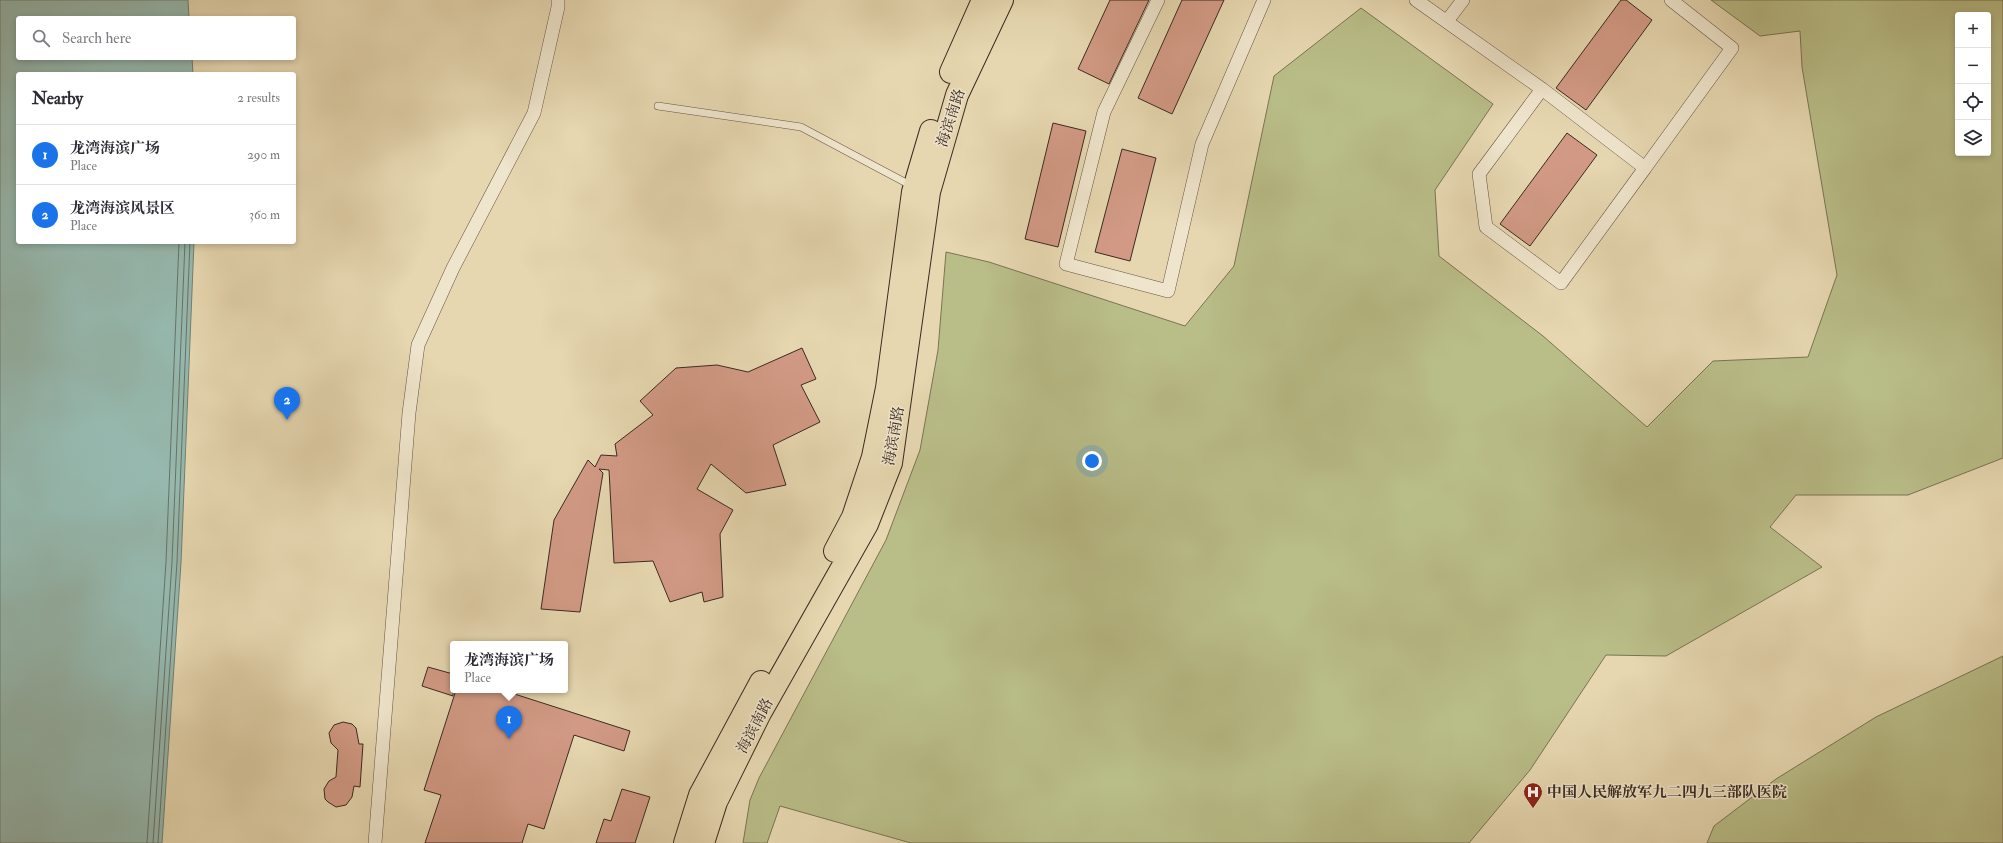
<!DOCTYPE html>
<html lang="en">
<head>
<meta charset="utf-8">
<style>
	body { margin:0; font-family:"IM FELL Double Pica","Noto Serif SC",serif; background:#f7f7f7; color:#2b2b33 }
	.controls { position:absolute; right:12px; top:12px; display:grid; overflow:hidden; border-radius:4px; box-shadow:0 2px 6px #0003 }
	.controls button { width:36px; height:36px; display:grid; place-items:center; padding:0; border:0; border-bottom:1px solid #e1e1e2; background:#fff; color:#2b2b33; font:20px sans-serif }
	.you { position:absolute; left:1092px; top:461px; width:14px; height:14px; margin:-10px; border:3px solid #fff; border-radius:50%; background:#1a73e8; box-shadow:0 0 0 6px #1a73e833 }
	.badge { display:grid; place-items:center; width:26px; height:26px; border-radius:50%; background:#1a73e8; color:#fff; font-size:13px; font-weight:700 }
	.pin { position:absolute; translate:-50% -33px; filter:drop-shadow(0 1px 2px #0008) }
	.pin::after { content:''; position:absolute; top:21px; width:14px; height:12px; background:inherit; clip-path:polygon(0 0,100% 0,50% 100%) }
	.popup { position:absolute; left:450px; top:641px; width:118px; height:52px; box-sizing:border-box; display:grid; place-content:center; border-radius:4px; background:#fff; filter:drop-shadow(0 1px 3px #0005); font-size:13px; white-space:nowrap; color:#7c7c81 }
	.popup b { font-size:15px; color:#2b2b33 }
	.popup::after { content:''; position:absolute; left:50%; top:100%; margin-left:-8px; border:8px solid transparent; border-top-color:#fff }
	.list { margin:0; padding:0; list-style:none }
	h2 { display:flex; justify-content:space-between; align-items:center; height:52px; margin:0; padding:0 16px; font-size:17px }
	h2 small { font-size:13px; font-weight:400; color:#7c7c81 }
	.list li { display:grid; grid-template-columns:26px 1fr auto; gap:12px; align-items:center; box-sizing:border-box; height:60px; padding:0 16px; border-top:1px solid #e1e1e2 }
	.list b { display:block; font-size:15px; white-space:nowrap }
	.list p { margin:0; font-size:13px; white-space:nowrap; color:#7c7c81 }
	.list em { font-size:13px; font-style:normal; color:#7c7c81 }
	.icon { flex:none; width:22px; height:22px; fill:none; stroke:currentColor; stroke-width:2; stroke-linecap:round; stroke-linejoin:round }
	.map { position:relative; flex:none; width:2003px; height:843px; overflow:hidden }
	.search { position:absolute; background:#fff; box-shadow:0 2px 6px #0003; left:16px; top:16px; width:280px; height:44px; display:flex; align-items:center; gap:10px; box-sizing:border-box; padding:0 14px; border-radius:4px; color:#7c7c81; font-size:15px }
	.panel { position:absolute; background:#fff; box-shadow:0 2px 6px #0003; left:16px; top:72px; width:280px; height:172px; border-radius:4px }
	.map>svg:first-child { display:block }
	.green { fill:#b9bd88; stroke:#7a7454; fill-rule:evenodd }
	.water { fill:#96b9af; stroke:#728076 }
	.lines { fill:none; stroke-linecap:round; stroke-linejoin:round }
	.shore { stroke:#687268; stroke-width:1 }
	.building { fill:#d29a85; stroke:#3b2a21 }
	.lane-casing { stroke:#665545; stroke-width:8 }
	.street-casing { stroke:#665545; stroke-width:14 }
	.highway-casing { stroke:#3b2a21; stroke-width:24 }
	.lane { stroke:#efe5cc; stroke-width:7 }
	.street { stroke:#efe5cc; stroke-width:13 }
	.highway { stroke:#e6d7b0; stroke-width:22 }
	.labels { text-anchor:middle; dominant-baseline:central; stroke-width:3; stroke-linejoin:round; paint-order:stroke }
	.street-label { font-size:15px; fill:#3b2a21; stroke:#efe5cc }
	.poi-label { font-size:15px; font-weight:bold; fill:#3b2a21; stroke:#efe5cc; text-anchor:start }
</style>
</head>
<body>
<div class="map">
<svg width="2003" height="843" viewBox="0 0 2003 843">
	<rect width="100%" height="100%" fill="#e6d7b0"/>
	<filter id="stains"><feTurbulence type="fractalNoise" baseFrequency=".005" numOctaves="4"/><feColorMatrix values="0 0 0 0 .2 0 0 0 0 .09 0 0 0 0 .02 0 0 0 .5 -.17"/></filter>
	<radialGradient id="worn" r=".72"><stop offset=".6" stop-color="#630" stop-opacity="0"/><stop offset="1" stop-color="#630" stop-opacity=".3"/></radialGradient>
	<path class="green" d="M1711 0H2003V458L1908 495H1796L1770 527 1822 567 1666 656 1606 655 1530 770 1469 843H911L780 806 767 843H743L750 800 759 778 886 540 920 450 938 350 946 252 989 262 1185 326 1234 266 1274 76 1361 8 1493 104 1435 190 1439 256 1543 336 1647 427 1713 361 1808 357 1837 275 1802 67 1800 31 1760 36ZM1958 15H1988V153H1958Z
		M2003 656V843H1707L1714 826 1776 779 1876 717Z"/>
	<path class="water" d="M0 0H188L189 18H18V58H192L193 74H18V242H194L181 563 162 843H0Z"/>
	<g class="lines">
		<path class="shore" d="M147 843 166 562 179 242
			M153 843 172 562 185 242
			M158 843 177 562 190 242"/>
	</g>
	<path class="building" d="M1110 0H1149L1109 84 1078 69Z
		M1182 0H1224L1172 114 1138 98Z
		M1621 0H1626L1652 20 1586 110 1556 88Z
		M1053 123 1086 131 1058 247 1025 239Z
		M1567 133 1597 155 1530 246 1500 224Z
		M1122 149 1156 158 1130 261 1095 252Z
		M802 348 816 379 801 385 820 422 773 445 786 485 746 493 711 464 697 489 733 510 720 534 723 597 704 602 702 592 670 602 653 561 614 563 609 470 599 469 603 473 580 612 541 609 554 520 588 460 595 467 601 455 617 456 615 444 653 415 640 401 676 368 717 365 748 372Z
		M428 667 453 674V696L422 686Z
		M456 690H502L630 731 624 751 574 735 544 829 528 824 522 843H425L441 795 424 790Z
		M343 722 352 724 356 728 359 744H363L360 787 354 786 352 797 346 805 336 807 328 802 325 799 324 789 329 781 336 777 338 750 331 743 329 733 334 725Z
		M622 789 650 797 635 843H596L604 819 611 821Z"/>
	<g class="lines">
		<g class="lane-casing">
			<path id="lane" d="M658 106 801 127 912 186"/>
		</g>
		<g class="street-casing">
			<path id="street" d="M1158 0 1104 112 1066 264 1168 291 1202 144 1264 0
				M1416 0 1542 89 1645 168 1732 48 1671 0
				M1447 21 1463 0
				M1542 89 1479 174 1486 227 1561 283 1645 168
				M375 843 409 413 418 345 453 268 534 113 558 7V0"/>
		</g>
		<g class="highway-casing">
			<path id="highway" d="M951 72 983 0
				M835 551 853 517 873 457 887 388 913 192 931 131
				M685 843 700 795 761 682
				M703 843 716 802 760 713 867 524 891 463 929 192 957 95 1002 0"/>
		</g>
		<use href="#lane" class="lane"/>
		<use href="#street" class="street"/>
		<use href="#highway" class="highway"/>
	</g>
	<defs>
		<g id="hospital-pin" transform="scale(1)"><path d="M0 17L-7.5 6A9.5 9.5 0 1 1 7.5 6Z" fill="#8f2418" stroke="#efe5cc"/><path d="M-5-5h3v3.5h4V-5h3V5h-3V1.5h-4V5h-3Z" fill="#fff"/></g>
	</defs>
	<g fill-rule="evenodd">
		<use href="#hospital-pin" x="1533" y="792"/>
	</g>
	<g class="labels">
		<g class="street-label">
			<text transform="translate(951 118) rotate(-72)">海滨南路</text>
			<text transform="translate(894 436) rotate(-80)">海滨南路</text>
			<text transform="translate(755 726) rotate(-62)">海滨南路</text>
		</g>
		<g class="poi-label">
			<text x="1547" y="792">中国人民解放军九二四九三部队医院</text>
		</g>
	</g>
	<rect width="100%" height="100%" filter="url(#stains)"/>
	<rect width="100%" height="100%" fill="url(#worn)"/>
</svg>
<div class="controls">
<button>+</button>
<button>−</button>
<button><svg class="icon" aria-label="locate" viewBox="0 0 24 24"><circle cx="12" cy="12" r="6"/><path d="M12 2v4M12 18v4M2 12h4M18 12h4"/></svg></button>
<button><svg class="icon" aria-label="layers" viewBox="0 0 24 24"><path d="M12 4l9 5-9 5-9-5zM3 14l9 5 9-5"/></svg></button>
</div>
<div class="you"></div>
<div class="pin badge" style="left:509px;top:739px">1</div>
<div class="popup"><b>龙湾海滨广场</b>Place</div>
<div class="pin badge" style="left:287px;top:420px">2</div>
<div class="search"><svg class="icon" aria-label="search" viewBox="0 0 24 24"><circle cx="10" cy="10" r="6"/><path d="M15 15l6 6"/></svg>Search here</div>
<section class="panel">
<h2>Nearby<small>2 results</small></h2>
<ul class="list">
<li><span class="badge">1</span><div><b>龙湾海滨广场</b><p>Place</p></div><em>290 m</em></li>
<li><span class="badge">2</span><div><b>龙湾海滨风景区</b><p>Place</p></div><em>360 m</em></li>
</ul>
</section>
</div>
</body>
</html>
